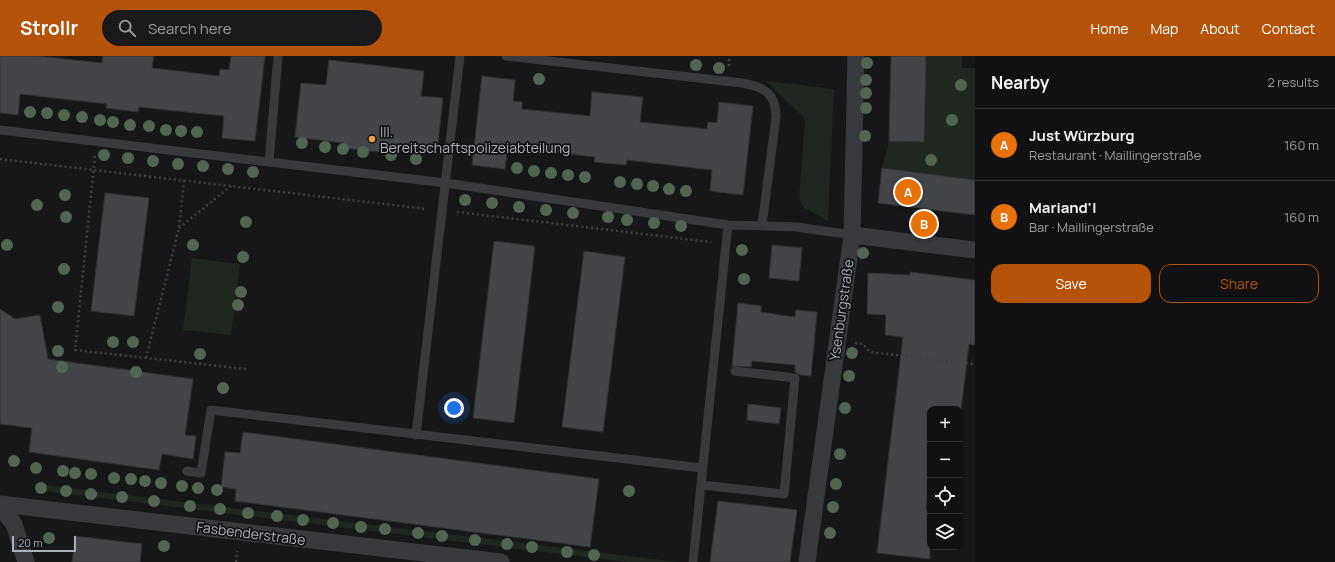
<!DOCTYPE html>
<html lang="en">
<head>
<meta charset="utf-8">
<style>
	body { margin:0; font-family:Manrope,sans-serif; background:#1a1a1c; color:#f1f3f6 }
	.controls { position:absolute; right:12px; bottom:12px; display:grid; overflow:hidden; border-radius:8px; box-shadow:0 1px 3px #0004 }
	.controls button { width:36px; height:36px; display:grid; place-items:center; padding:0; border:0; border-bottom:1px solid #303133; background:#111113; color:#f1f3f6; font:20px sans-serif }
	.scale { position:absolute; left:12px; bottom:10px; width:64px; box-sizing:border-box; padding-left:4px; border:2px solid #aab0b9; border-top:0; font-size:11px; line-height:14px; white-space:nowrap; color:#aab0b9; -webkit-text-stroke:3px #121214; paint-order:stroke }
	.you { position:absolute; left:454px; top:352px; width:14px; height:14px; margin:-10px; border:3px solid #fff; border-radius:50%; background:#1a73e8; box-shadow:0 0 0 6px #1a73e833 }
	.badge { display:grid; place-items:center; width:26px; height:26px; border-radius:50%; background:#b45309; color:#fff; font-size:13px; font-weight:700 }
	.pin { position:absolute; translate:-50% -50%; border:2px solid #fff; box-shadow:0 1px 4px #0006 }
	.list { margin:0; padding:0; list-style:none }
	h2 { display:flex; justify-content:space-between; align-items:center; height:52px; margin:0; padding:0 16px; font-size:17px }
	h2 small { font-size:13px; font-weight:400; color:#9c9da0 }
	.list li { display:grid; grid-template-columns:26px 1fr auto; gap:12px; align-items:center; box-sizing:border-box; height:72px; padding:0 16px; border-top:1px solid #303133 }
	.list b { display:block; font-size:15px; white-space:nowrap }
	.list p { margin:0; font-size:13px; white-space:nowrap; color:#9c9da0 }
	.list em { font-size:13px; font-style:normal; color:#9c9da0 }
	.actions { display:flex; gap:8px; padding:12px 16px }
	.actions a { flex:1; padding:9px 0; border:1px solid #b45309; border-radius:12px; text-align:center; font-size:14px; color:#b45309 }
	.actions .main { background:#b45309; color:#fff }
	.icon { flex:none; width:22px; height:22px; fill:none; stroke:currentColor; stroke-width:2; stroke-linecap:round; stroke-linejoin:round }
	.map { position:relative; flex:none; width:975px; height:506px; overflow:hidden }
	header { display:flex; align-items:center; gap:24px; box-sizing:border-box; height:56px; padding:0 20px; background:#b45309; color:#fff }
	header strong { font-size:19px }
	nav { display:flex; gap:22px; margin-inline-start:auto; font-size:14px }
	.search { width:280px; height:36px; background:#1a1a1c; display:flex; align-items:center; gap:10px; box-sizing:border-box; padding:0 14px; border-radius:22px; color:#9c9da0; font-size:15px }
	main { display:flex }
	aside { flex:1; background:#111113 }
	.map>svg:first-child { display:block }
	.green { fill:#1f2720 }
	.building { fill:#444549; stroke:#313235 }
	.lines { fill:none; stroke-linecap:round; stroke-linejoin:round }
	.path { stroke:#3e4145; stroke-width:2.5; stroke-dasharray:2 3; stroke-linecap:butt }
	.service { stroke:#383a3e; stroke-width:9 }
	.minor { stroke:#383a3e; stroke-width:17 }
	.tree { fill:#526452 }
	.poi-dot { fill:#eca13c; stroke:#121214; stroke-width:1.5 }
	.labels { text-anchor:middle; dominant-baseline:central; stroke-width:3.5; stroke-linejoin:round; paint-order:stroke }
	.poi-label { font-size:14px; fill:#aab0b9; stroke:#121214; text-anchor:start }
	.street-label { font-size:14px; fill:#aab0b9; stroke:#121214 }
</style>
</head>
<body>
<header>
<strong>Strollr</strong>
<div class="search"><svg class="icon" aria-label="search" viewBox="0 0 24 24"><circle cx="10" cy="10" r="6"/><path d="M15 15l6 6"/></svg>Search here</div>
<nav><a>Home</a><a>Map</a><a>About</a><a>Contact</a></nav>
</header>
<main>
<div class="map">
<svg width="975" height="506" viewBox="0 0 975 506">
	<rect width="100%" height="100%" fill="#171719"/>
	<path class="green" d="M926 0H962V12H975V124L882 112 889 85 924 86Z
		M766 25 834 33 828 165 803 151 799 142 805 63Z
		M192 202 240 208 231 279 183 274Z
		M36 428 678 506H627L35 434Z"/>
	<path class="building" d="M0 0H38L102 7 103 0H154L152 12 219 20 220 13 229 14 231 0H265L255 85 222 82 224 60 139 51 138 56 106 52 107 48 20 38 18 59 0 57Z
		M891 0H926L924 86 889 85Z
		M329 4 424 15 421 40 443 42 437 97 387 91 386 97 344 92V87L295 81 301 27 326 29Z
		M482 20 515 24 513 45 522 46V53L590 60 592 36 643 41 640 66 707 73 708 66 717 67 719 46 753 50 743 139 710 135 712 114 627 104 626 109 594 106 595 101 508 91 505 113 472 109Z
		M882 112 975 124V159L878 147Z
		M105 137 149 142 134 260 91 255Z
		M494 185 535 190 514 367 473 362Z
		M772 189 802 192 799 225 769 222Z
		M584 195 625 201 603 376 562 371Z
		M910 216 975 224V289L969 288 961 354 938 351V353H930V421L926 453H930V503L877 497 903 281 885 279 886 259 867 258 868 217 910 219Z
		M738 247 761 250V256L795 261 796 254 817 256 811 320 800 319 795 316V309L752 305 751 311 732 310Z
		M0 253 15 263 40 259 48 303 193 323 185 379 196 380 193 403 162 398 159 414 29 396 32 372 0 368Z
		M748 348 781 352 779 368 747 364Z
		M243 376 599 423 590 491 235 445 236 433 221 431 225 396 240 397Z
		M718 445 797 454 790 506H710Z
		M75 480 142 488 140 506H72Z"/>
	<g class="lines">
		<path class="path" d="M729 10V0
			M95 100 75 294 246 313
			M0 103 427 153
			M457 156 711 186
			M179 172 231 130
			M855 287 863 288 870 296 975 308
			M146 302 179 172 184 124
			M236 506 237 495"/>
		<path class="service" d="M506 0 742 27C764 31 776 37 776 61L762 169
			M0 74 446 127 728 169 797 171 852 179
			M269 106 278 0
			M416 379 460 0
			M187 415 201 417 211 354 702 412
			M701 429 784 438 795 322 735 315
			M693 506 728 169"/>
		<path class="minor" d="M852 179 975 194
			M0 448 501 506
			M0 451 14 468 26 506
			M807 506 852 179 856 0"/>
	</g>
	<g class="tree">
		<circle cx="867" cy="7" r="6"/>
		<circle cx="696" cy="9" r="6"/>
		<circle cx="719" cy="12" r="6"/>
		<circle cx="539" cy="23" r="6"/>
		<circle cx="866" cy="24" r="6"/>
		<circle cx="961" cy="29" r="6"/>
		<circle cx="866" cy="37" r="6"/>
		<circle cx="866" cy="52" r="6"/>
		<circle cx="30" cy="56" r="6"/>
		<circle cx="47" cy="57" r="6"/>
		<circle cx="64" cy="59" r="6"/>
		<circle cx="82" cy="61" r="6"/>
		<circle cx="100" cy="64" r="6"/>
		<circle cx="952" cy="64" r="6"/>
		<circle cx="113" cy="66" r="6"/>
		<circle cx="130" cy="69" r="6"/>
		<circle cx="149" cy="70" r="6"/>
		<circle cx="166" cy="74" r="6"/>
		<circle cx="181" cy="75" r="6"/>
		<circle cx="197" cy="76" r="6"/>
		<circle cx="865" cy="80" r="6"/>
		<circle cx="302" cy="87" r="6"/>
		<circle cx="325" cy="91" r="6"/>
		<circle cx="343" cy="93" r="6"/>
		<circle cx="363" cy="96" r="6"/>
		<circle cx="104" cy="99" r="6"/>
		<circle cx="391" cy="99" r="6"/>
		<circle cx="128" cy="102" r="6"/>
		<circle cx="416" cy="103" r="6"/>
		<circle cx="931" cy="104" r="6"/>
		<circle cx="153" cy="105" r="6"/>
		<circle cx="178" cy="108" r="6"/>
		<circle cx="203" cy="110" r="6"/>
		<circle cx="517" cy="112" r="6"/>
		<circle cx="228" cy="113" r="6"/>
		<circle cx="534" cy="115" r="6"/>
		<circle cx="253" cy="116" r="6"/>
		<circle cx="551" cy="117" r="6"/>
		<circle cx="568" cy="119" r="6"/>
		<circle cx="585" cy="121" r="6"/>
		<circle cx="620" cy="126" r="6"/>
		<circle cx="637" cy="128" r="6"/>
		<circle cx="653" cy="130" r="6"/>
		<circle cx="669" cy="133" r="6"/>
		<circle cx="686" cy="135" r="6"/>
		<circle cx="65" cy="139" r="6"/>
		<circle cx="465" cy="144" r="6"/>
		<circle cx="492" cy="147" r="6"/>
		<circle cx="37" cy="149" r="6"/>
		<circle cx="519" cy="151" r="6"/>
		<circle cx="546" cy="154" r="6"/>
		<circle cx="573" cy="157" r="6"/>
		<circle cx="66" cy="161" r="6"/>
		<circle cx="608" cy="161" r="6"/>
		<circle cx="627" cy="164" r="6"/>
		<circle cx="246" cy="166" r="6"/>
		<circle cx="654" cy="167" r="6"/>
		<circle cx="681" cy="170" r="6"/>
		<circle cx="7" cy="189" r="6"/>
		<circle cx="193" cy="189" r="6"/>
		<circle cx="742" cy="194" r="6"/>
		<circle cx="863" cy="197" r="6"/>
		<circle cx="243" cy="201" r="6"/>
		<circle cx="64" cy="213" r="6"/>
		<circle cx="744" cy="223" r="6"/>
		<circle cx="241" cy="236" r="6"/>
		<circle cx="238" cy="249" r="6"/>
		<circle cx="58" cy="251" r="6"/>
		<circle cx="113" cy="286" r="6"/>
		<circle cx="133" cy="286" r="6"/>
		<circle cx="58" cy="295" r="6"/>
		<circle cx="852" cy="297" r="6"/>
		<circle cx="200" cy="298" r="6"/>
		<circle cx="62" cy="311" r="6"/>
		<circle cx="136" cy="316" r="6"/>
		<circle cx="849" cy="320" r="6"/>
		<circle cx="223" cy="332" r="6"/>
		<circle cx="845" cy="352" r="6"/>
		<circle cx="840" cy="398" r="6"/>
		<circle cx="14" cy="405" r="6"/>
		<circle cx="36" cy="412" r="6"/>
		<circle cx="63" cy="415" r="6"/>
		<circle cx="75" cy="417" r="6"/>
		<circle cx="91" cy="418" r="6"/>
		<circle cx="114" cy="422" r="6"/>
		<circle cx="131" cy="423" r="6"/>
		<circle cx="145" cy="425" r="6"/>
		<circle cx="161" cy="427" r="6"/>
		<circle cx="836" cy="428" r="6"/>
		<circle cx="182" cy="430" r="6"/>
		<circle cx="41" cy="432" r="6"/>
		<circle cx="198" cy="432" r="6"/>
		<circle cx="217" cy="434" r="6"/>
		<circle cx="66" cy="435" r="6"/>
		<circle cx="629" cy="435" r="6"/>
		<circle cx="91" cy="438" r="6"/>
		<circle cx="122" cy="441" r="6"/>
		<circle cx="154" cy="445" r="6"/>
		<circle cx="190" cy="450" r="6"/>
		<circle cx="833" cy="451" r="6"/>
		<circle cx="220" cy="453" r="6"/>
		<circle cx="248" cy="457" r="6"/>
		<circle cx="277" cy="460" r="6"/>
		<circle cx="303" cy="464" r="6"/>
		<circle cx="333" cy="467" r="6"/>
		<circle cx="361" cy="471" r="6"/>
		<circle cx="385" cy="473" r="6"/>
		<circle cx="418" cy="477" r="6"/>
		<circle cx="830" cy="477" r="6"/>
		<circle cx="442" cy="480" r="6"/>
		<circle cx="49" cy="482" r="6"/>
		<circle cx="475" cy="484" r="6"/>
		<circle cx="507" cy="488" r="6"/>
		<circle cx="164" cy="490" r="6"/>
		<circle cx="532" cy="491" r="6"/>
		<circle cx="567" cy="496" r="6"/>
		<circle cx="594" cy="499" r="6"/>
	</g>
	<circle class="poi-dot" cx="372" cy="83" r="4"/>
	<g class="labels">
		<g class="poi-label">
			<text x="380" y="75">III.<tspan x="380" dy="16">Bereitschaftspolizeiabteilung</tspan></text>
		</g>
		<g class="street-label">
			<text transform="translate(841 254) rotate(-82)">Ysenburgstraße</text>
			<text transform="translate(251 477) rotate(7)">Fasbenderstraße</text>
		</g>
	</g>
</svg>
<div class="controls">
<button>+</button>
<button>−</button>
<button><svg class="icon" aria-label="locate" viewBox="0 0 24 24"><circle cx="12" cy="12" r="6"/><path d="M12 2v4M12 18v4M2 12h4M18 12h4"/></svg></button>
<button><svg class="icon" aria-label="layers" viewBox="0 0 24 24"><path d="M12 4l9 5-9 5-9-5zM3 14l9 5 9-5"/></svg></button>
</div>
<div class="scale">20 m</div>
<div class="you"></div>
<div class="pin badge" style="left:908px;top:136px;background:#e8710a">A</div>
<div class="pin badge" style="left:924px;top:168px;background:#e8710a">B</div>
</div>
<aside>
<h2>Nearby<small>2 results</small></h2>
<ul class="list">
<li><span class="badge" style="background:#e8710a">A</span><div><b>Just Würzburg</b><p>Restaurant · Maillingerstraße</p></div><em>160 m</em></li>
<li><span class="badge" style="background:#e8710a">B</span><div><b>Mariand'l</b><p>Bar · Maillingerstraße</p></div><em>160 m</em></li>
</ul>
<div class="actions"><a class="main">Save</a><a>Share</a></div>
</aside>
</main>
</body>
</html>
